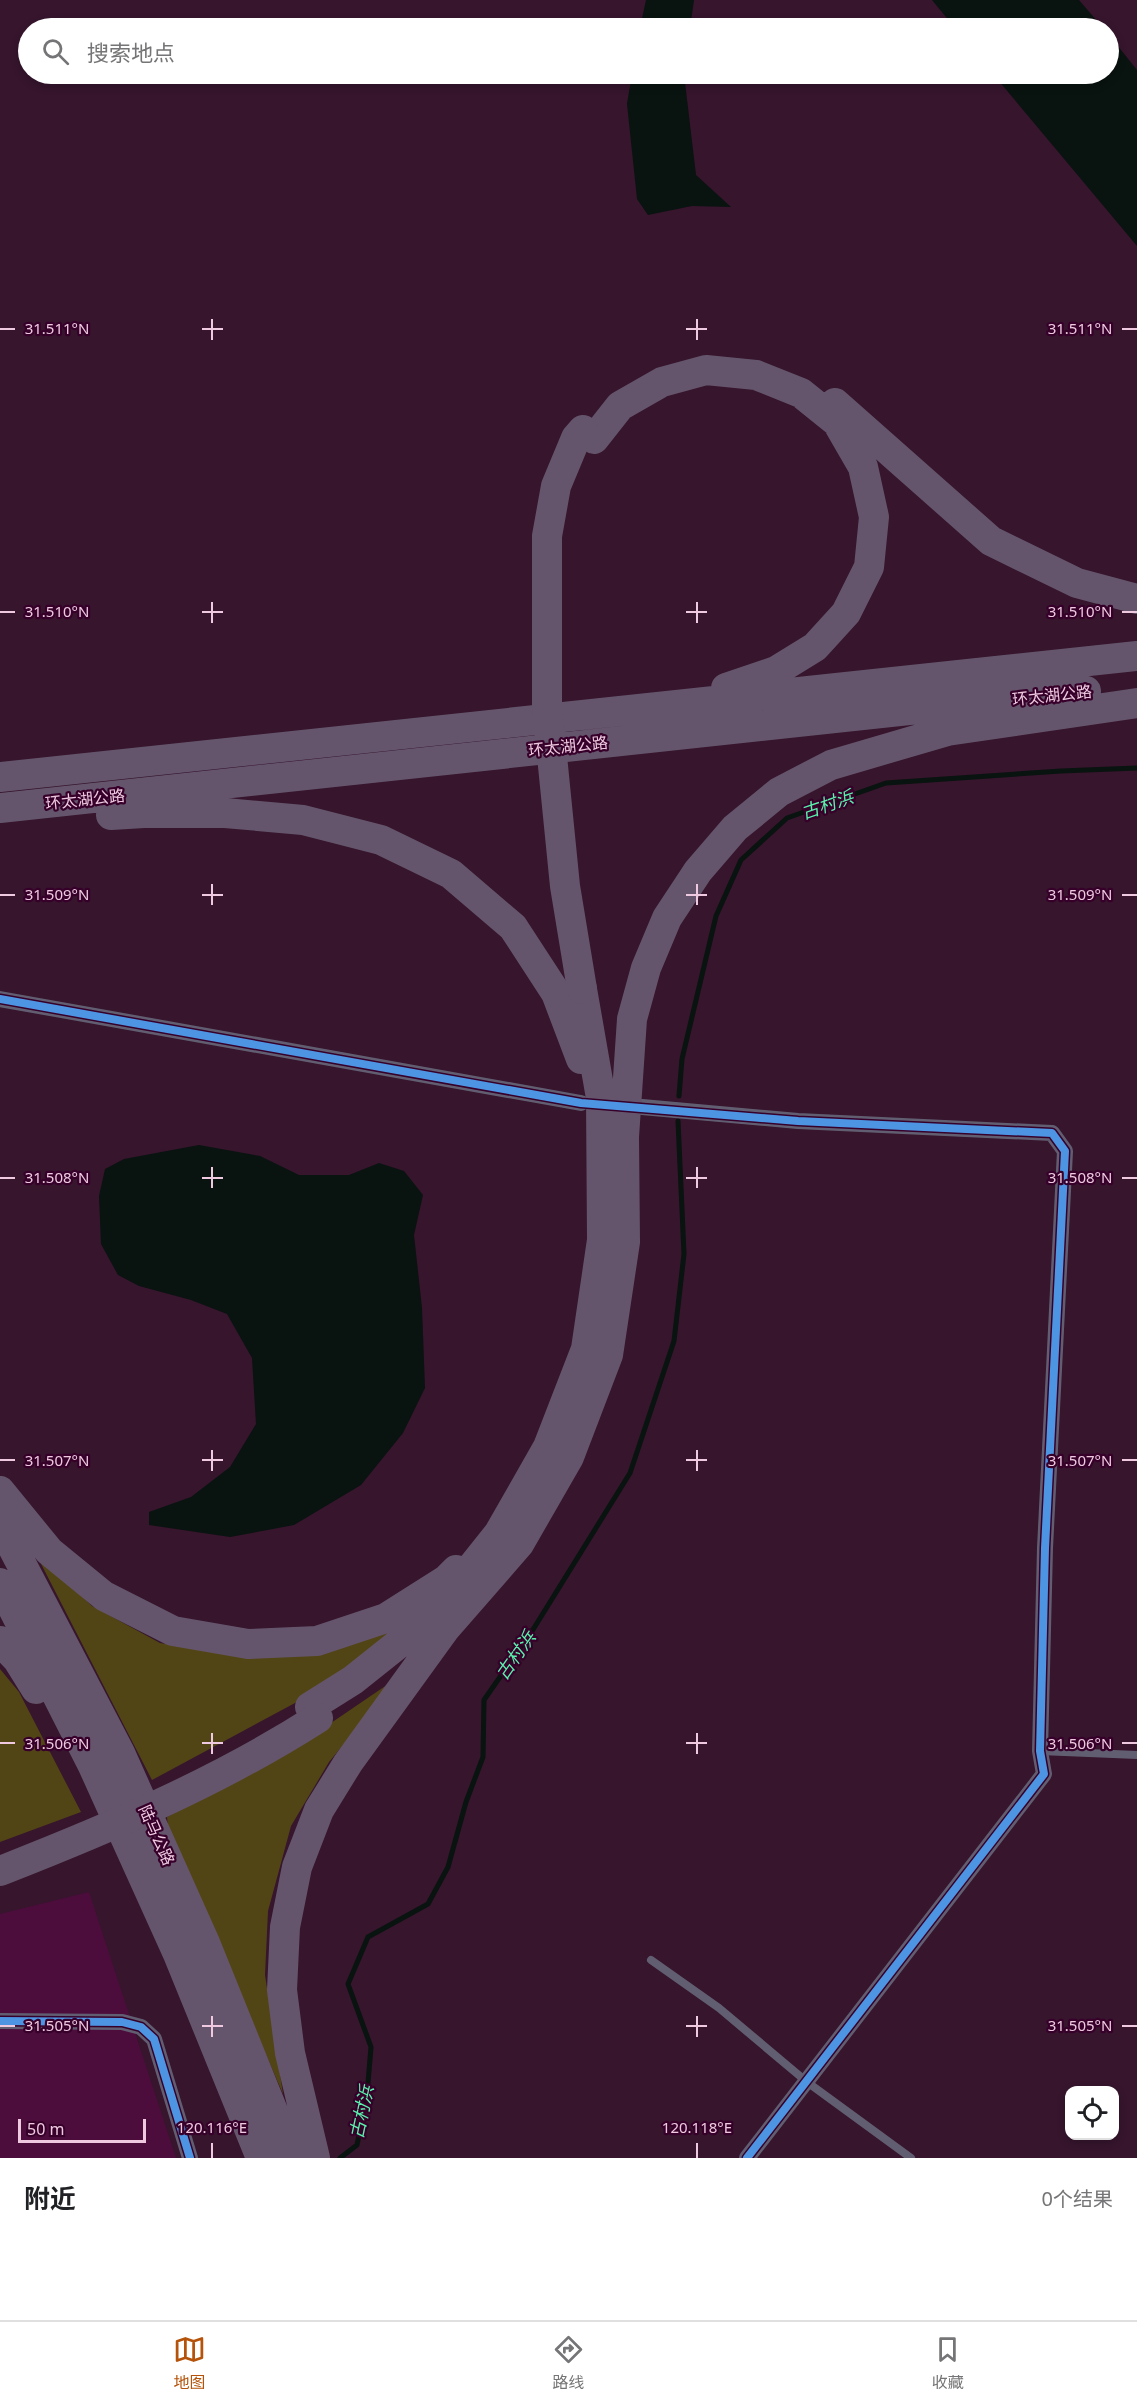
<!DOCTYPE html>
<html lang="zh">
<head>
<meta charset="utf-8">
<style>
	body { margin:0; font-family:"Noto Sans","Noto Sans SC",sans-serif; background:#f2f2f2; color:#202124 }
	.controls { position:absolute; right:18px; bottom:18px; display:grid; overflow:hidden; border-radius:12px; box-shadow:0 3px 9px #0003 }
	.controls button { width:54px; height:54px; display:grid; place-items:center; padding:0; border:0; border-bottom:2px solid #e0e0e0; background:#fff; color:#202124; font:30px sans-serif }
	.scale { position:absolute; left:18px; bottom:15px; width:128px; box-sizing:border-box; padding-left:6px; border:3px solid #eec9e0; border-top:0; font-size:16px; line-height:21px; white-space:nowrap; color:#eec9e0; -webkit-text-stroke:4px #37002a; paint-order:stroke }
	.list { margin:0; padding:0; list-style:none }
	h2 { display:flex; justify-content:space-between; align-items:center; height:78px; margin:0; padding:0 24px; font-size:26px }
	h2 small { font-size:20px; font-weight:400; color:#757577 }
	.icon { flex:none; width:33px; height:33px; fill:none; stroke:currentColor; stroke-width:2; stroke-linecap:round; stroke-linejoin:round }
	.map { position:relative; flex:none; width:1137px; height:2158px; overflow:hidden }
	.search { position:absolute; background:#fff; box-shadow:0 3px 9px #0003; left:18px; right:18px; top:18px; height:66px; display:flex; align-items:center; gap:15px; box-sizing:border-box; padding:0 21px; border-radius:33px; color:#757577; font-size:22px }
	.sheet { height:162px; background:#fff }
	nav { display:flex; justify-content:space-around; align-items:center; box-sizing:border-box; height:84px; border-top:2px solid #e0e0e0; background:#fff; font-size:16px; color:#757577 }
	nav a { display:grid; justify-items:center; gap:3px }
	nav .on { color:#b45309 }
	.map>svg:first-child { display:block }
	.built { fill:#4c0d3c }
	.forest { fill:#524515 }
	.water { fill:#09130f }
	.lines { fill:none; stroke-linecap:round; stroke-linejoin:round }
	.stream { stroke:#09130f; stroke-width:5 }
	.lane { stroke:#625e72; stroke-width:8 }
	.street { stroke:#625e72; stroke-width:16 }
	.highway { stroke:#64556c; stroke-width:30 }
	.highway-bridge { stroke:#64556c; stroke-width:30 }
	.cycleway-casing { stroke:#37002a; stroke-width:11 }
	.cycleway { stroke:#4d94e3; stroke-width:8 }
	.ticks { fill:none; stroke:#eec9e0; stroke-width:2 }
	.labels { text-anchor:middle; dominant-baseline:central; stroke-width:4.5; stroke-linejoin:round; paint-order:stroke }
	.street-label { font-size:16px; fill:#eec9e0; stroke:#37002a }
	.water-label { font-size:18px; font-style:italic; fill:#5af1ad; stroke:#37002a }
	.ticks-label { font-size:15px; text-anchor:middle; fill:#eec9e0; stroke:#37002a; stroke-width:4.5; stroke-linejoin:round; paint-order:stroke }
</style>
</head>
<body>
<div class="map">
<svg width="1137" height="2158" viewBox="0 0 1137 2158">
	<rect width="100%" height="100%" fill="#36152d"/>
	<path class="built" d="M89 1892 176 2158H0V1914Z"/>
	<path class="forest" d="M36 1554 92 1606 160 1643 239 1657 411 1618 345 1671 295 1703 152 1780Z
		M0 1669 19 1692 81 1812 0 1842Z
		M400 1676 329 1762 291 1826 268 1911 265 1975 283 2094 168 1828 167 1817 306 1740Z"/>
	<path class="water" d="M646 0H694L690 28H640Z
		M932 0H1079L1103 28H955Z
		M1109 35 1137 70V246L993 74H1108Z
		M632 74H684L696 175 731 207 692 206 648 215 637 199 627 104Z
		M199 1145 260 1156 299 1175H349L379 1163 404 1171 423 1195 414 1235 422 1308 425 1388 403 1433 361 1485 294 1525 230 1537 149 1525V1512L191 1497 230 1467 256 1424 252 1358 227 1314 191 1300 139 1286 118 1275 101 1244 99 1196 105 1169 124 1159Z"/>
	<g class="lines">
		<path class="stream" d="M679 1096 682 1059 716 916 741 860 787 818 886 783 1061 771 1137 768
			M340 2158 357 2145 367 2095 371 2047 348 1984 368 1937 428 1904 448 1867 466 1802 483 1757 484 1700 534 1628 630 1473 674 1341 684 1254 678 1121"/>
		<path class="lane" d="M1040 1751 1137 1755
			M651 1960 719 2008 807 2082 911 2158"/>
		<path class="street" d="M0 999 581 1103
			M642 1107 798 1121 1052 1133 1065 1151 1045 1548 1040 1751 1044 1774 747 2158
			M0 2021 122 2022 141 2027 154 2039 190 2158"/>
		<path class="highway" d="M835 403 991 541 1077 583 1137 599
			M594 439 620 406 662 382 706 370 756 375 801 393 837 422 863 467 874 517 869 567 846 613 815 647 776 671 726 688
			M0 777 1137 656
			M0 808 1086 691
			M111 815 144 813H225L303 820 381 840 451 874 513 927 556 993 581 1059
			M0 1491 49 1551 104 1596 173 1631 248 1644 317 1641 386 1618 446 1580 456 1570
			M0 1523 120 1753 205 1943 292 2158
			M0 1583 93 1766 178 1954 261 2158
			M0 1641 18 1660 36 1689
			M310 1707 353 1680 432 1617 499 1533 548 1447 586 1349 602 1240 601 1098 582 989
			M315 2158 290 2053 282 1990 285 1927 297 1867 319 1810 348 1763 445 1629 519 1544 569 1457 608 1355 625 1242 624 1137 632 1019 646 968 667 918 698 871 735 828 779 792 831 765 947 731 1137 703"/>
		<path class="highway-bridge" d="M582 989 565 886 547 706V536L556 486 576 438 583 430
			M0 1871C110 1828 218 1782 318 1718"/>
		<g class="cycleway-casing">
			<path id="cycleway" d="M0 999 581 1103 798 1121 1052 1133 1065 1151 1045 1548 1040 1751 1044 1774 747 2158
				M0 2021 122 2022 141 2027 154 2039 190 2158"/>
		</g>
		<use href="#cycleway" class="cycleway"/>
	</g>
	<path class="ticks" d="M212 319V340M697 319V340M0 329H15M202 329H223M686 329H707M1122 329H1137M212 602V623M697 602V623M0 612H15M202 612H223M686 612H707M1122 612H1137M212 884V905M697 884V905M0 895H15M202 895H223M686 895H707M1122 895H1137M212 1167V1188M697 1167V1188M0 1178H15M202 1178H223M686 1178H707M1122 1178H1137M212 1450V1471M697 1450V1471M0 1460H15M202 1460H223M686 1460H707M1122 1460H1137M212 1733V1754M697 1733V1754M0 1743H15M202 1743H223M686 1743H707M1122 1743H1137M212 2016V2037M697 2016V2037M0 2026H15M202 2026H223M686 2026H707M1122 2026H1137M212 2143V2158M697 2143V2158"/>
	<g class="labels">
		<g class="street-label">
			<text transform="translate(1052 695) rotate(-6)">环太湖公路</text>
			<text transform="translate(568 746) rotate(-6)">环太湖公路</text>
			<text transform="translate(85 799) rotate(-6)">环太湖公路</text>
			<text transform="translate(157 1835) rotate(66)">陆马公路</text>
		</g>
		<g class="water-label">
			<text transform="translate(827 804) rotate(-19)">古村浜</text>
			<text transform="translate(515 1655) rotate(-55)">古村浜</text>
			<text transform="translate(361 2112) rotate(-78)">古村浜</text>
		</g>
	</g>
	<g class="ticks-label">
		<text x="57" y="334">31.511°N</text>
		<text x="1080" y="334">31.511°N</text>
		<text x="57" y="617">31.510°N</text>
		<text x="1080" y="617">31.510°N</text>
		<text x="57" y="900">31.509°N</text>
		<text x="1080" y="900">31.509°N</text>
		<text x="57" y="1183">31.508°N</text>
		<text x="1080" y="1183">31.508°N</text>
		<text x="57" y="1466">31.507°N</text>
		<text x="1080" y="1466">31.507°N</text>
		<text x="57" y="1749">31.506°N</text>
		<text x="1080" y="1749">31.506°N</text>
		<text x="57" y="2031">31.505°N</text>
		<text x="1080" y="2031">31.505°N</text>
		<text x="212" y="2133">120.116°E</text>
		<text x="697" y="2133">120.118°E</text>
	</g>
</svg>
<div class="controls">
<button><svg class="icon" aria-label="locate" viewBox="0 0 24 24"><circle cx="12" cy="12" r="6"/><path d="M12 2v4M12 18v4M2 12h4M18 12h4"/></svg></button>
</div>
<div class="scale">50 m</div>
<div class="search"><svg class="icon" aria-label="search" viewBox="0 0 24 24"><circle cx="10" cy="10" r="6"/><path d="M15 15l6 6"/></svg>搜索地点</div>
</div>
<section class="sheet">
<h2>附近<small>0个结果</small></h2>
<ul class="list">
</ul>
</section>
<nav>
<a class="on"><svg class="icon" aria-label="map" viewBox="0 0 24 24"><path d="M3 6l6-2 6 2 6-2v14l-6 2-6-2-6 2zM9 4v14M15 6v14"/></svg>地图</a>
<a><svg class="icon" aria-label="directions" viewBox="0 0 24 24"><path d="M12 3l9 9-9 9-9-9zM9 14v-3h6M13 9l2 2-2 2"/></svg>路线</a>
<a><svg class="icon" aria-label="saved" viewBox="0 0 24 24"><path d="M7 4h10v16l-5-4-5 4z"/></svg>收藏</a>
</nav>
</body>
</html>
